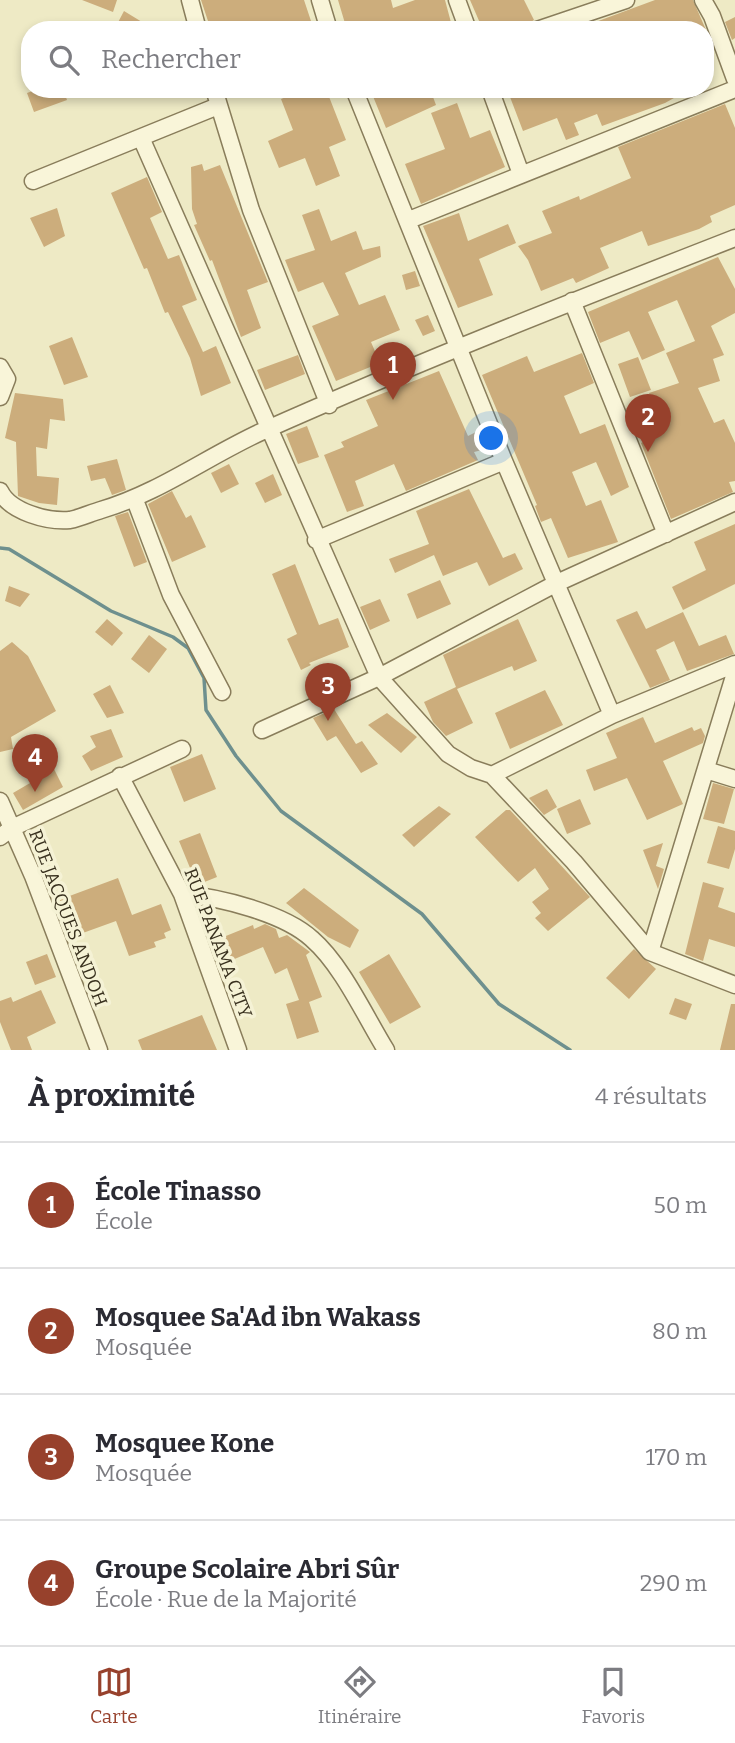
<!DOCTYPE html>
<html lang="fr">
<head>
<meta charset="utf-8">
<style>
	body { margin:0; font-family:Bitter,serif; background:#f7f7f7; color:#2b2b33 }
	.you { position:absolute; left:492px; top:439px; width:24px; height:24px; margin:-18px; border:5px solid #fff; border-radius:50%; background:#1a73e8; box-shadow:0 0 0 10px #1a73e833 }
	.badge { display:grid; place-items:center; width:46px; height:46px; border-radius:50%; background:#97412c; color:#fff; font-size:23px; font-weight:700 }
	.pin { position:absolute; translate:-50% -58px; filter:drop-shadow(0 2px 4px #0008) }
	.pin::after { content:''; position:absolute; top:37px; width:24px; height:21px; background:inherit; clip-path:polygon(0 0,100% 0,50% 100%) }
	.list { margin:0; padding:0; list-style:none }
	h2 { display:flex; justify-content:space-between; align-items:center; height:91px; margin:0; padding:0 28px; font-size:30px }
	h2 small { font-size:23px; font-weight:400; color:#7c7c81 }
	.list li { display:grid; grid-template-columns:46px 1fr auto; gap:21px; align-items:center; box-sizing:border-box; height:126px; padding:0 28px; border-top:2px solid #e1e1e2 }
	.list b { display:block; font-size:26px; white-space:nowrap }
	.list p { margin:0; font-size:23px; white-space:nowrap; color:#7c7c81 }
	.list em { font-size:23px; font-style:normal; color:#7c7c81 }
	.icon { flex:none; width:38px; height:38px; fill:none; stroke:currentColor; stroke-width:2; stroke-linecap:round; stroke-linejoin:round }
	.map { position:relative; flex:none; width:735px; height:1050px; overflow:hidden }
	.search { position:absolute; background:#fff; box-shadow:0 4px 10px #0003; left:21px; right:21px; top:21px; height:77px; display:flex; align-items:center; gap:18px; box-sizing:border-box; padding:0 24px; border-radius:28px; color:#7c7c81; font-size:26px }
	.sheet { height:595px; background:#fff }
	nav { display:flex; justify-content:space-around; align-items:center; box-sizing:border-box; height:98px; border-top:2px solid #e1e1e2; background:#fff; font-size:19px; color:#7c7c81 }
	nav a { display:grid; justify-items:center; gap:4px }
	nav .on { color:#97412c }
	.map>svg:first-child { display:block }
	.lines { fill:none; stroke-linecap:round; stroke-linejoin:round }
	.stream { stroke:#6e908e; stroke-width:3.5 }
	.building { fill:#ccad7c }
	.street-casing { stroke:#897d5b; stroke-width:19 }
	.street { stroke:#f9f5d9; stroke-width:16 }
	.labels { text-anchor:middle; dominant-baseline:central; stroke-width:7; stroke-linejoin:round; paint-order:stroke }
	.street-label { font-size:18px; fill:#39311f; stroke:#f5f2d5 }
</style>
</head>
<body>
<div class="map">
<svg width="735" height="1050" viewBox="0 0 735 1050">
	<rect width="100%" height="100%" fill="#eeeac5"/>
	<g class="lines">
		<path class="stream" d="M0 548 9 549 111 611 173 637 188 648 204 678 206 710 236 756 281 811 422 914 499 1004 570 1050"/>
	</g>
	<path class="building" d="M82 0H117L113 12Z
		M201 0H304L314 30H289L288 26 277 30H211Z
		M338 0H391L393 8 415 0H445L453 30H347Z
		M470 0H524L534 20 518 30H483Z
		M655 0H693L706 30H574Z
		M124 11 142 22 138 30H114Z
		M735 17V38L732 40 725 22Z
		M706 30 714 51 705 56V31Z
		M38 89H63L67 100 34 112 27 93Z
		M306 89H326L346 140 329 147 340 176 316 186 305 158 279 168 268 141 293 130 281 99Z
		M370 89H430L436 105 386 128Z
		M507 89H690L665 103 602 126 597 114 574 123 579 135 566 140 557 118 523 131Z
		M457 103 470 138 490 130 505 167 421 204 405 164 445 149 431 113Z
		M725 104 735 128V205L710 216 712 222 699 229 648 246 642 231 600 248 609 268 576 283 573 278 541 291 528 260 518 246 552 233 542 211 579 196 580 200 631 178 618 147Z
		M202 164 204 171 220 165 268 282 247 290 261 328 241 337 212 260 210 261 194 225 197 224 192 209 191 167Z
		M147 177 162 212 150 218 168 259 179 255 197 300 182 306 203 352 216 346 231 383 201 396 190 358 168 312 165 313 147 268 144 269 111 193Z
		M57 208 65 236 44 247 30 218Z
		M319 209 331 241 356 231 363 250 380 246 381 257 345 273 359 305 385 295 400 330 371 342 380 363 336 381 312 326 339 315 323 282 298 292 285 260 315 250 302 215Z
		M459 213 468 241 508 224 516 243 479 259 493 295 458 308 423 226Z
		M718 257 735 289V313L711 326 724 355 713 359 720 381 698 388 714 423 724 419 735 443V481L729 482 733 492 671 519 641 443 663 432 649 393 679 383 666 353 695 341 677 300 648 312 665 350 642 360 629 331 600 343 588 312Z
		M415 271 420 286 406 290 402 275Z
		M428 315 435 331 423 336 415 320Z
		M72 337 88 377 64 385 49 346Z
		M582 353 594 383 564 396 580 434 605 424 629 487 611 496 596 462 572 472 586 506 601 500 618 542 568 558 551 518 541 522 535 506 537 505 482 375 527 356 534 372Z
		M298 355 305 374 265 390 257 370Z
		M638 357 651 390 630 397 618 364Z
		M439 371 468 436 476 432 482 450 474 452 478 460 406 491 394 464 355 481 364 506 347 512 324 455 344 447 341 442 378 426 366 400Z
		M15 393 63 399 65 421 50 419 47 449 36 447 37 476 59 478 57 505 39 503 18 496 16 442 5 438Z
		M307 426 319 457 298 464 286 434Z
		M117 459 126 490 112 495 105 478 91 481 87 466Z
		M229 464 239 484 221 493 211 473Z
		M273 474 282 495 265 503 255 483Z
		M469 489 503 558 515 553 523 569 489 586 477 562 443 576 434 555 395 573 389 559 429 544 416 511Z
		M172 491 186 518 191 515 206 547 172 562 148 504Z
		M128 512 147 562 134 567 115 516Z
		M735 524V584L683 610 672 587 706 570 694 542Z
		M295 564 319 625 338 618 349 647 309 663 311 665 301 670 287 639 297 634 272 574Z
		M440 580 451 604 417 619 407 594Z
		M9 586 30 594 20 607 5 601Z
		M380 599 390 621 370 630 360 607Z
		M637 611 646 629 683 612 699 646 726 635 734 654 687 671 674 641 656 650 670 680 650 688 616 620Z
		M107 619 123 633 112 646 95 632Z
		M518 619 537 661 514 671 512 666 457 689 473 723 446 736 433 722 424 702 456 687 443 655Z
		M149 635 167 649 149 673 131 659Z
		M12 642 28 656 56 711 11 737 13 749 0 752V651Z
		M110 685 124 713 107 718 93 694Z
		M545 690 563 725 510 749 495 713Z
		M334 709 356 744 362 741 378 764 361 773 336 736 327 741 313 718Z
		M387 713 417 737 401 753 368 725Z
		M643 717 655 743 692 727 694 731 701 728 705 736 703 743 663 761 683 804 647 820 627 778 594 791 586 770 617 758 606 733Z
		M111 729 123 757 91 771 82 756 96 747 90 736Z
		M202 754 216 789 184 802 170 767Z
		M54 769 63 787 23 810 13 793Z
		M713 783 734 789 724 824 703 819Z
		M547 789 557 807 544 815 529 798Z
		M580 799 591 824 567 834 557 809Z
		M439 806 451 814 414 847 402 835Z
		M506 810H510L590 897 548 931 535 918 541 913 532 902 549 889 535 868 518 882 475 837Z
		M718 826 735 831V849L729 869 707 863Z
		M200 833 217 877 197 885 179 841Z
		M663 843 656 866 664 869 658 889 643 850Z
		M118 878 132 915 161 904 171 930 164 933 166 938 154 942 156 947 129 956 116 921 69 938 56 901Z
		M703 882 724 888 718 907 735 913V947L709 939 703 961 685 954Z
		M304 888 359 930 350 948 328 937 286 903Z
		M265 924 276 929 279 938 287 935 310 952 306 955 322 997 309 1002 319 1032 297 1039 286 1004 299 1000 287 968 275 974 263 947 225 963 216 940 253 925 254 929Z
		M634 949 656 969 629 999 606 978Z
		M47 954 56 977 35 985 26 962Z
		M389 954 421 1007 390 1024 359 972Z
		M41 990 56 1023 27 1037 32 1050H11L0 1022V1001L11 997 13 1002Z
		M675 998 692 1004 686 1020 669 1014Z
		M731 1004H735V1050H720Z
		M202 1015 217 1050H142L138 1040Z"/>
	<g class="lines">
		<g class="street-casing">
			<path id="street" d="M190 0 198 30
				M320 0 329 30
				M457 0 468 30
				M703 0 712 16 735 79
				M537 30 626 0
				M214 89 251 210 329 405
				M354 89 504 461 612 715 735 664
				M490 89 521 174
				M142 140 379 677 448 754 471 768 492 775
				M33 181 218 106
				M409 220 735 89
				M572 301 666 534
				M0 367 7 379 0 397
				M0 491C10 512 48 522 70 520 80 518 91 513 101 510 159 493 208 456 263 431 418 362 576 300 735 238
				M135 500 171 595 222 692
				M316 540 504 461
				M612 715 492 775 574 862 650 952 735 985
				M262 730 379 677 557 583 735 502
				M706 770 735 779
				M120 776 182 894 238 1050
				M0 801 33 876 99 1050
				M0 837 12 828 182 749
				M182 894C218 897 284 913 312 939 342 965 365 1016 386 1050
				M650 952 735 673"/>
		</g>
		<use href="#street" class="street"/>
	</g>
	<g class="labels">
		<g class="street-label">
			<text transform="translate(68 918) rotate(69)">RUE JACQUES ANDOH</text>
			<text transform="translate(218 943) rotate(69)">RUE PANAMA CITY</text>
		</g>
	</g>
</svg>
<div class="you"></div>
<div class="pin badge" style="left:393px;top:400px">1</div>
<div class="pin badge" style="left:648px;top:452px">2</div>
<div class="pin badge" style="left:328px;top:721px">3</div>
<div class="pin badge" style="left:35px;top:792px">4</div>
<div class="search"><svg class="icon" aria-label="search" viewBox="0 0 24 24"><circle cx="10" cy="10" r="6"/><path d="M15 15l6 6"/></svg>Rechercher</div>
</div>
<section class="sheet">
<h2>À proximité<small>4 résultats</small></h2>
<ul class="list">
<li><span class="badge">1</span><div><b>École Tinasso</b><p>École</p></div><em>50 m</em></li>
<li><span class="badge">2</span><div><b>Mosquee Sa'Ad ibn Wakass</b><p>Mosquée</p></div><em>80 m</em></li>
<li><span class="badge">3</span><div><b>Mosquee Kone</b><p>Mosquée</p></div><em>170 m</em></li>
<li><span class="badge">4</span><div><b>Groupe Scolaire Abri Sûr</b><p>École · Rue de la Majorité</p></div><em>290 m</em></li>
</ul>
</section>
<nav>
<a class="on"><svg class="icon" aria-label="map" viewBox="0 0 24 24"><path d="M3 6l6-2 6 2 6-2v14l-6 2-6-2-6 2zM9 4v14M15 6v14"/></svg>Carte</a>
<a><svg class="icon" aria-label="directions" viewBox="0 0 24 24"><path d="M12 3l9 9-9 9-9-9zM9 14v-3h6M13 9l2 2-2 2"/></svg>Itinéraire</a>
<a><svg class="icon" aria-label="saved" viewBox="0 0 24 24"><path d="M7 4h10v16l-5-4-5 4z"/></svg>Favoris</a>
</nav>
</body>
</html>
